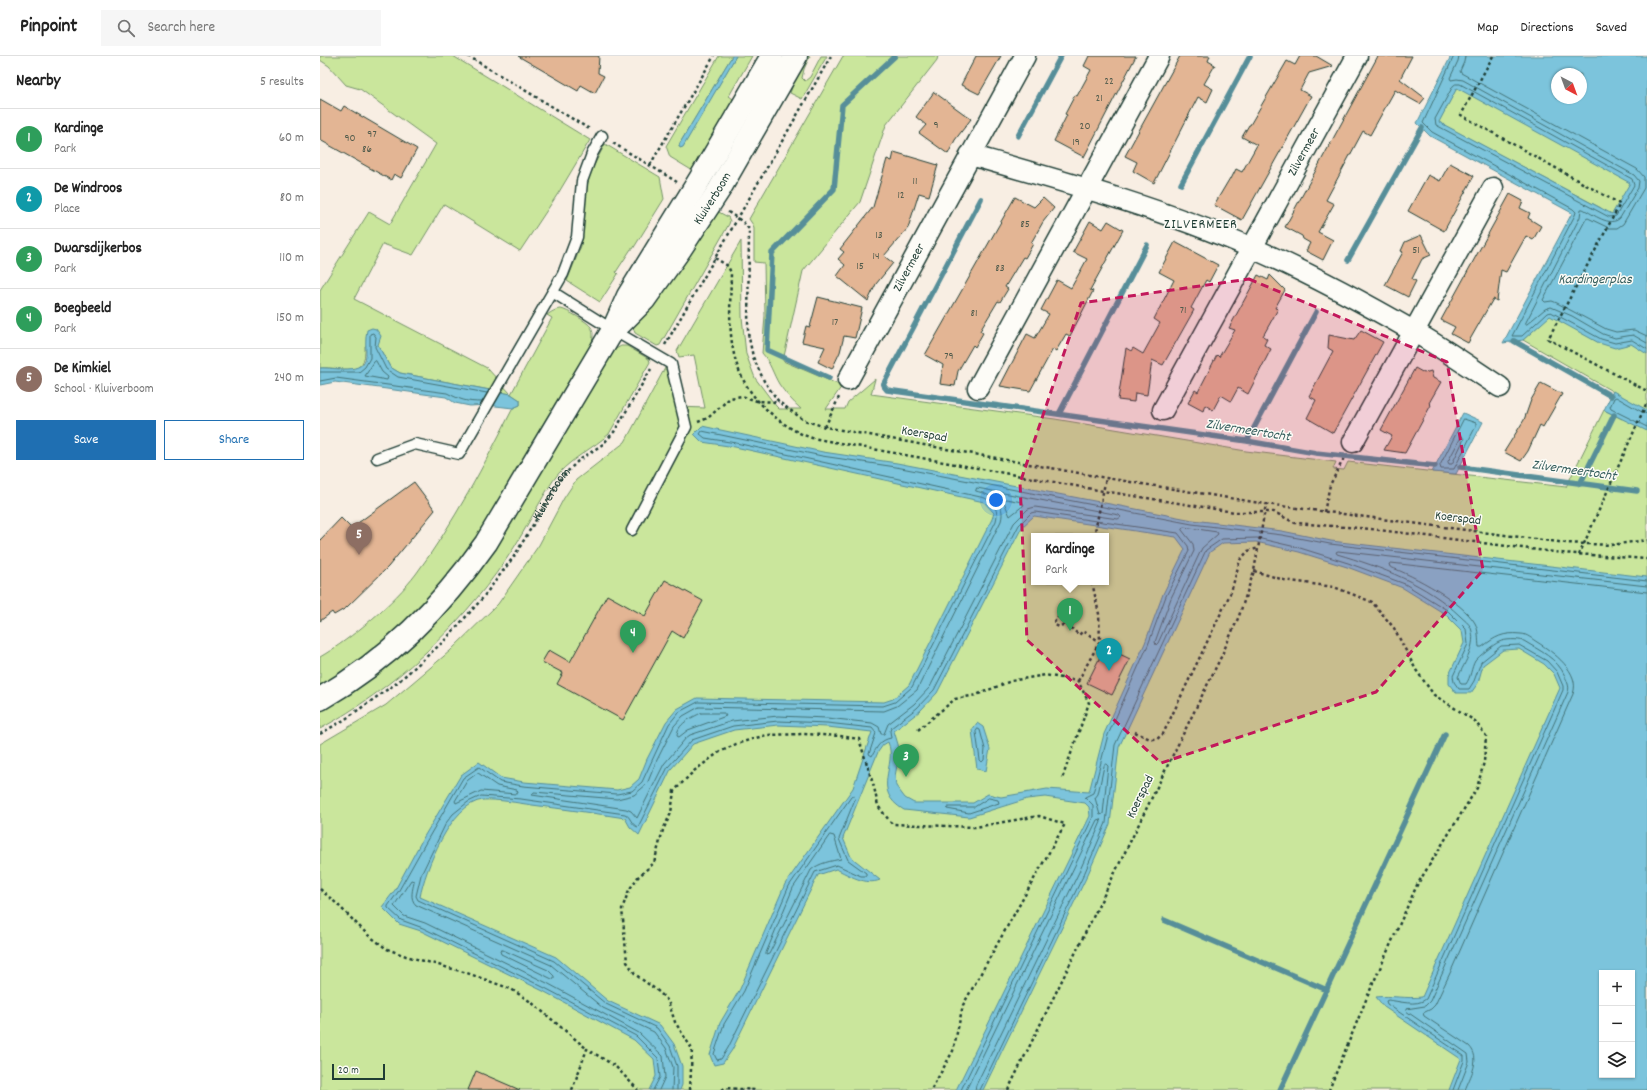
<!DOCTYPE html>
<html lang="en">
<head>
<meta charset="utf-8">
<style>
	body { margin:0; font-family:Dekko,sans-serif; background:#f6f6f6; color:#222 }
	.controls { position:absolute; right:12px; bottom:12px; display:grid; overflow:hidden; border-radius:0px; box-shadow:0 1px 3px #0004 }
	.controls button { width:36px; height:36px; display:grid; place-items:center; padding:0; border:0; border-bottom:1px solid #e0e0e0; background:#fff; color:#222; font:20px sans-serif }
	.compass { position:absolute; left:1231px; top:12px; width:36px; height:36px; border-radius:50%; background:#fff; box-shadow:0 1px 3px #0004; rotate:139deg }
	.scale { position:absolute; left:12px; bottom:10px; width:53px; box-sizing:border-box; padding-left:4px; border:2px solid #1f3d34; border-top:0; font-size:11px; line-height:14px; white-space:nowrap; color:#1f3d34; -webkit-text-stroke:3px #fdfcf7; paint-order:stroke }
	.you { position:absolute; left:676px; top:444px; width:14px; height:14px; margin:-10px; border:3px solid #fff; border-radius:50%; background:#1a73e8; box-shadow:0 0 0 6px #1a73e833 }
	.badge { display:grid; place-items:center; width:26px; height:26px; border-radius:50%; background:#1f6fb2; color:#fff; font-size:13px; font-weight:700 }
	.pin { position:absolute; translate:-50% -33px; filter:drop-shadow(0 1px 2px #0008) }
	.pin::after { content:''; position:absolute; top:21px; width:14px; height:12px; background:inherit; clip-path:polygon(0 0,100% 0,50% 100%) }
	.popup { position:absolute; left:711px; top:477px; width:78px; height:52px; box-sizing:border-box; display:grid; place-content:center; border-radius:0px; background:#fff; filter:drop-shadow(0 1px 3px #0005); font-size:13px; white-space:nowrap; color:#767676 }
	.popup b { font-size:15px; color:#222 }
	.popup::after { content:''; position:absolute; left:50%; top:100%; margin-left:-8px; border:8px solid transparent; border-top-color:#fff }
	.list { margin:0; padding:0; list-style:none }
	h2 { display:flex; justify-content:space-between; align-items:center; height:52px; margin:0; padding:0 16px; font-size:17px }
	h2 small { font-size:13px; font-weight:400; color:#767676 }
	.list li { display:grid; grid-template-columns:26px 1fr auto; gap:12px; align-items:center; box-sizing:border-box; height:60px; padding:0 16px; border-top:1px solid #e0e0e0 }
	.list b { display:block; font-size:15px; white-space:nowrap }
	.list p { margin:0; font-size:13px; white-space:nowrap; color:#767676 }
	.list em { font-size:13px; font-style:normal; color:#767676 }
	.actions { display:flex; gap:8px; padding:12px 16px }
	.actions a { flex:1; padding:9px 0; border:1px solid #1f6fb2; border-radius:0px; text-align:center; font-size:14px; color:#1f6fb2 }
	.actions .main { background:#1f6fb2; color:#fff }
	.icon { flex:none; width:22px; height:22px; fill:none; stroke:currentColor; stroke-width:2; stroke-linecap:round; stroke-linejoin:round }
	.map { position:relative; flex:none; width:1327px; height:1034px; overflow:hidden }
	header { display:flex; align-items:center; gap:24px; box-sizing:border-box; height:56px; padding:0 20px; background:#fff; border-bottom:1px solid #e0e0e0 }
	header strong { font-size:19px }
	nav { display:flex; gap:22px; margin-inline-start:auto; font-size:14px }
	.search { width:280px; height:36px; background:#f6f6f6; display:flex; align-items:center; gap:10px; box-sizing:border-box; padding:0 14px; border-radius:0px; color:#767676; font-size:15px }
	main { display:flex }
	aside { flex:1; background:#fff }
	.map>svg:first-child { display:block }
	.green { fill:#cae69c; stroke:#749268; fill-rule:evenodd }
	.water { fill:#7bc4dc; stroke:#568e99; fill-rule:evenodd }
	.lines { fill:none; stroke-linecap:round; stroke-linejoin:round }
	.shore { stroke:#447377; stroke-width:1 }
	.stream { stroke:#568e99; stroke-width:5.5 }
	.building { fill:#e3b594; stroke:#1f3d34 }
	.lane-casing { stroke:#1f3d34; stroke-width:13 }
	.street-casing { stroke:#1f3d34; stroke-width:23 }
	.secondary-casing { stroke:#1f3d34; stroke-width:25 }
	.path { stroke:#1f3d34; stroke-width:2.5; stroke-dasharray:3 3; stroke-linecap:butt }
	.lane { stroke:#fdfcf7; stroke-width:10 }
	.street { stroke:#fdfcf7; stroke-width:20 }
	.secondary { stroke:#fdfcf7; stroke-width:22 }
	.marked { fill:#c2185b; fill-opacity:0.2; stroke:#c2185b; stroke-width:3; stroke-dasharray:8 5; stroke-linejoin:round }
	.labels { text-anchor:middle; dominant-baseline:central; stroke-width:3; stroke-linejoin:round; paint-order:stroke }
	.number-label { font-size:11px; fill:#505b4c }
	.street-label { font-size:13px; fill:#1f3d34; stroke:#fdfcf7 }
	.neighbourhood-label { font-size:14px; letter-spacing:1px; fill:#1f3d34; stroke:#fdfcf7 }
	.water-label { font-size:14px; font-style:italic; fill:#365f5e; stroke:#fdfcf7 }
</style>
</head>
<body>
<header>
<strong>Pinpoint</strong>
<div class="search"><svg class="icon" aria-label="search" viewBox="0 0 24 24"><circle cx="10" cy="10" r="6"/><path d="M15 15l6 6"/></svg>Search here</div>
<nav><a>Map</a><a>Directions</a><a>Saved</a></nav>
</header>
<main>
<aside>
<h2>Nearby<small>5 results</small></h2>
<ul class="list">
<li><span class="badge" style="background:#2e9e5b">1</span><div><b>Kardinge</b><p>Park</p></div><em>60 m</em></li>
<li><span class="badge" style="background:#0f9aa8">2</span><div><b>De Windroos</b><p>Place</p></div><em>80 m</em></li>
<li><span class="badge" style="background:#2e9e5b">3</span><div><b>Dwarsdijkerbos</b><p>Park</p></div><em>110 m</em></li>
<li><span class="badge" style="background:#2e9e5b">4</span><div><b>Boegbeeld</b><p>Park</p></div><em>150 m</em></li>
<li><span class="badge" style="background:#8d6e63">5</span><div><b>De Kimkiel</b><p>School · Kluiverboom</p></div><em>240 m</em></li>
</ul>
<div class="actions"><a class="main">Save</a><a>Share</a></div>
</aside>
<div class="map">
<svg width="1327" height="1034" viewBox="0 0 1327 1034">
	<rect width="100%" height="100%" fill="#f8eee3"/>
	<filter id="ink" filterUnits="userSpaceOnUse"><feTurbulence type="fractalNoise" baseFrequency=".025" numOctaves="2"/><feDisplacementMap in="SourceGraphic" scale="8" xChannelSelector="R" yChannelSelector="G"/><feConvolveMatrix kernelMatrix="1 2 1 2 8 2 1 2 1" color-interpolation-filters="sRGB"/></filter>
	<g filter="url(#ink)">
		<path class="green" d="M0 0H133L270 84 239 136 200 195 124 148 93 199 63 188 34 243 167 312 191 338 232 262 227 259C231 256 236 253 241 253 247 254 268 266 271 271 274 276 273 281 272 287 248 326 224 366 201 406 171 458 142 512 98 554 68 583 35 607 0 630V601C31 583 75 546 96 518 134 467 164 409 193 352L200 349V344L191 338 80 317 70 311 58 289 45 290C47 324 22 310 0 312V234L49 156 70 168 116 88 40 33 26 29 9 10 0 4Z
			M399 0H412L360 87 359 90 361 92 416 0H432L409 40 413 43 405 71 378 118 350 101 346 90Z
			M483 0H490L484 13 482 22 485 25 490 21 501 0H507L482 43 470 37Z
			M523 0H618L617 4 566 69 540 146 483 215 463 305 522 330 506 353H525L528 346 555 323 551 338 735 363 926 395 1016 406 1013 413 1024 414 1028 406 1246 431 1284 354 1302 363 1311 346 1203 284 1217 271 1281 152 1118 66 1137 31 1140 33 1327 0V1034H0V688L66 649 130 595 178 548 219 489 244 442 256 424 305 386 345 312 353 323 359 351 385 352 374 299 359 301 357 295 421 185 422 261 426 298 435 322 456 350 459 353H481C473 346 465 337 459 328 453 318 450 306 442 297L445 260 444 207 434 206V173L433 169 429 163ZM1237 18H1261V42H1237ZM714 480H786V526H714ZM1282 917H1312V1019H1282Z
			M285 88 340 121 344 143 313 193H311L296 216 298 218 280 246 247 225 261 190 267 131 270 117Z
			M393 153 408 161 410 165 409 168 340 289 337 290 315 277 313 271Z
			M301 290H307L329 303 330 306 289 378C273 392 254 401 239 417 231 426 225 438 219 448 208 467 198 487 185 505 137 574 74 632 0 673V656C40 631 80 603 113 569 166 514 203 448 241 382 258 353 276 323 294 294Z"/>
		<path class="water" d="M412 0H416L363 91 360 92 359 90 360 87Z
			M1131 0H1327V298L1311 288 1295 292 1279 287 1230 260 1203 284 1183 287 1252 157 1110 80 1097 67ZM1237 18H1261V42H1237ZM1137 32 1310 127 1292 158 1119 66Z
			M52 272 56 273 61 280 58 289 70 311 80 317 191 338 200 344V349L193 352 167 349 150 350 135 347 126 341 15 326 0 329V312C14 311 45 320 46 299 46 291 45 283 47 274Z
			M1293 335 1327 354V375L1284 354Z
			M1143 357 1163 366 1136 418 1112 416Z
			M382 370 503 396 577 407 873 464 962 475 1011 485 1327 521V1034H1129L1141 1003 1064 951 1056 941C1071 939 1086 943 1102 941L1240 632 1234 618 1224 608 1199 593 1183 594 1163 609 1158 627 1151 637H1136L1129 628V619L1144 587 1142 575 1125 558 1083 532 1027 511 979 496 936 486 903 487 890 496 799 691 790 768 768 818 663 1034H636L770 760 769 751 765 747 725 741 707 743 649 761 584 754C550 734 578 710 568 686L563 689 558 696 523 782 531 801 560 824C546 830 529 819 516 813L498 819 412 994 403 1007 394 1009 390 999 400 967 420 933 465 828 533 732 552 676 507 671 458 669 414 674 373 688 351 713 319 779 310 771 305 762C274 757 243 753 212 749 199 747 176 743 163 744 131 747 105 814 100 841L236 901 288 945 340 969 354 988 362 1010V1029L360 1034H329L336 1020 334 1003 314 984 223 935 101 875 79 868 62 851 75 834 102 784 141 719 159 706 181 722 204 726 297 734 310 731 319 723 327 703 346 666 357 653 377 642 564 646 573 643 589 629 672 463 674 457 664 446 415 391 382 386 374 378ZM714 460 856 481 865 493 843 538 825 587 784 678 769 736 727 733 681 741 668 738 653 747H594L585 742 576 730 575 720 580 695 574 675 600 655 617 637 702 471ZM1282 917H1312V1019H1282Z
			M657 667 663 671 670 693 666 715 657 713 652 674Z"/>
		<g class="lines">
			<path class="shore" d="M1134 0 1103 67 1112 76 1253 153 1256 156 1255 159 1192 280H1202L1227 257 1231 256 1281 283 1295 287 1312 284 1327 293
				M1139 0 1138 5 1130 22 1131 24 1137 23 1143 24 1314 119 1319 125 1318 132 1300 162C1290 172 1273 158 1263 153H1261L1260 161 1205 268H1207L1225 253 1231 251 1252 260 1283 278 1295 282 1313 279 1327 287
				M1145 0 1144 6 1140 15 1141 17 1317 113 1324 121V132L1303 168 1297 172H1289L1268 162 1266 163 1223 244 1225 246 1232 245 1237 247 1286 273 1296 276 1314 274 1327 280
				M1136 28H1140L1312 123 1314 129 1296 160 1289 161 1116 69 1115 63 1133 30Z
				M56 305 62 316 68 321 67 324 45 320 54 306Z
				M0 316H39L45 311 50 302V278L53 277 56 281 55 291 66 313 78 321 167 337
				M0 325 16 322 127 337C141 344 146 346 162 346
				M1327 358 1322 356 1296 341 1294 342 1290 351 1291 353 1327 371
				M1144 363 1156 367V370L1134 413H1121L1120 410Z
				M1142 380 1144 383 1132 408H1129L1128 406Z
				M657 432 799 459 801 461 798 463 715 451 708 453 694 467 610 631 594 648 568 668 564 678H561L559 671 552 667 507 662 458 660 412 665 370 679 366 682 344 708 317 762 311 755 306 753 212 739 214 736 297 743 314 739 327 728 336 706 354 670 363 660 379 651 564 655 577 650 597 634 681 465C686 447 672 439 656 435Z
				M686 443 702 446 704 449 690 460 684 446Z
				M864 471 897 476 898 478 882 492 838 587 836 589 835 586 851 542 874 495 873 488 862 474Z
				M381 657H404L406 660 368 674 359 681 357 680C357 668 371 662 381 657Z
				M658 673 660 674 665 693 664 704 662 706 660 704 656 676Z
				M786 708 788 710 783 758 780 759 775 742 778 738 784 710Z
				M158 717 177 730 197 734 198 737 196 738 161 735 136 747 135 745 147 725Z
				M534 740 535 743 519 783 528 804 546 817V820H541L517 809 495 816 408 992 401 1003 397 1004 394 998 404 968 424 935 469 830 531 741Z
				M669 742 678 744 679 747 649 757 627 753 628 751H654Z
				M510 779 514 780 521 803C511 805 499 807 491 814L449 898 446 899V897L473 832Z
				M183 894 228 914 234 920V922L232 923 181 898 180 895Z
				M333 1034 340 1021 338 1002 316 980 225 932 103 872 81 864 68 852V850L78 836 106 786 143 722 159 711 180 726 203 730 297 738 312 735 322 726 349 668 359 656 378 646 563 650 575 646 592 631 676 465C679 454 674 448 665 442L416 387 385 382 380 378 382 375 502 400 576 411 872 468 962 479 1010 488 1327 525
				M339 1034 345 1021 343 1000 319 977 227 927 105 867 84 860 74 850 91 824 94 825C93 834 89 842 96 849L231 909 283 952 334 976 346 992 353 1011 352 1034
				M357 1034V1010L350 990 337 972 286 948 234 905 98 844 96 840 101 819 126 767 133 758 148 746 161 740 201 743 305 758C311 761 311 769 318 771L348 711 372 684 413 670 458 665 507 667 552 672 556 677 549 698 552 700C557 691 560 684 571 682L570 675 571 672 597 652 614 634 699 469 711 457 715 456 858 477 868 490 869 495 846 540 828 589 788 679 773 737 765 741 773 749V761L641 1034
				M646 1034 777 764 780 763 781 766 760 814 656 1029 655 1034
				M660 1034 765 816 786 767 795 689 886 494 902 483 937 482 980 492 1028 507 1085 528 1127 554 1146 573 1148 588 1133 620 1134 626 1139 633H1149L1154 625 1161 606 1181 590 1199 589 1227 605 1237 616 1243 630V634L1106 943C1097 951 1078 945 1068 944L1066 945 1067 948 1144 1000V1005L1133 1034
				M1138 1034 1149 1006 1148 998 1086 955V953L1105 950 1110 945 1248 636C1250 630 1247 626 1245 620 1237 602 1220 595 1204 585 1198 583 1185 583 1179 586 1174 588 1158 601 1155 605 1151 612 1151 621 1146 628H1141L1138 621C1145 606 1157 589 1151 572 1149 567 1144 564 1140 560 1107 528 1061 511 1017 498L1016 496 1018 495 1327 530
				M1145 1034C1150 1020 1162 1003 1149 990L1104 960 1103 957 1111 953 1115 949 1131 915 1253 638C1261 616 1233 596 1217 586 1212 583 1207 578 1201 578 1183 576 1175 581 1162 591H1159C1158 584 1159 574 1155 567 1143 546 1093 519 1070 511L1069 508 1071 507 1327 536"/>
			<path class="stream" d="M698 80 741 0
				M861 128 930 0
				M661 143 563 329 567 334 927 385 996 397 1115 410
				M1028 204 1102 72
				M1194 285 1291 340
				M509 322 447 294 452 197 514 133 522 49 575 0
				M739 358 827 189
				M927 385 996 256
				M1140 411 1317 435
				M1260 428 1294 359
				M844 864 1007 934
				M960 1034 1125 678"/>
		</g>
		<path class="building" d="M198 0H279L278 17 284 20 275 37 261 29 258 35Z
			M656 0H681L659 38 641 29Z
			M769 0H816L764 101 734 85 747 59 745 58 755 39 757 40 771 14 764 10Z
			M860 0H890L888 5 895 9 884 28 893 33 887 46 878 41 834 127 813 115 817 106 805 100Z
			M980 0H996L1013 10 989 17 980 34 991 40 922 164 894 149 910 122 911 123 916 113 922 116 937 89 922 81 929 69H930L967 5 975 9Z
			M1058 0H1092L1080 23 1105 42 1100 48 1075 34 1050 79 1043 75 1006 144 1014 148 998 176 1013 184 1003 204 986 195 990 187 983 183 982 180 965 171Z
			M614 36 651 63 635 84 628 98 599 77 606 69 596 61Z
			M0 43 21 55 24 50 97 93 81 122 74 118 71 124 0 84Z
			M574 96 618 109 609 140 599 137 588 172 564 200 573 207 556 228 548 245 517 220 525 209 518 203 524 196 520 193 553 151 567 103 572 105Z
			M1130 107 1154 120 1124 175 1088 155 1108 119 1120 125Z
			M1190 138 1203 145 1200 152 1210 157 1208 162 1221 170 1213 184 1206 180 1186 216 1181 214 1177 245 1173 243 1148 287 1131 278 1135 271 1121 264Z
			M695 141 714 151 723 142 734 152 723 166 711 187 713 188 705 202 703 201 685 231 688 233 680 246 678 245 660 275 663 277 655 291 653 289 638 315 635 330 620 328 623 309 605 299Z
			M770 165 783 173 788 165 803 174 770 234 773 235 750 280 746 278 736 295 733 293 710 335 680 330 707 278 715 282 729 258 721 254 737 224 751 232 767 203 753 196Z
			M1101 179 1111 199 1102 203 1092 223 1096 225 1088 241 1065 229 1083 196 1081 195 1085 186Z
			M855 186 898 209 889 226 886 224 871 252 874 254 843 309 832 304 827 339 815 337 814 346 798 344 806 292 811 295 813 292 823 298 840 267 834 263 854 224 839 216Z
			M938 219 948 224 950 219 965 234 955 252 958 253 943 280 947 283 944 289 951 293 928 338 918 332 911 345 901 339 893 354 885 349 883 355 868 347 875 334 878 336 897 299 899 301 915 274 909 272Z
			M498 241 542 252 535 282 524 280 520 296 512 313 498 306 505 291 482 286 486 270 490 271Z
			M1041 274 1063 286 1013 377 987 362 996 344 989 340 1013 295 1008 292 1009 279 1034 284Z
			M1095 312 1104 317 1111 315 1113 322 1121 326 1109 347 1111 349 1085 397 1064 394 1072 380 1061 374Z
			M1221 327 1242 338 1223 371 1220 369 1208 395 1201 405 1184 396 1204 364 1211 344Z
			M94 426 115 454 68 511 26 552 14 559 12 556 0 565V484L21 462 31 472Z
			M345 524 383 545 363 582 352 575 303 664 237 628 243 617 222 606 229 594 250 606 287 539 325 560Z
			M785 591 810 603 792 639 767 627Z
			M156 1015 200 1034H148Z"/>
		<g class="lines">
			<g class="lane-casing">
				<path id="lane" d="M234 237 293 274 351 308 366 371 312 474
					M57 402 95 388 139 398 243 218 257 181 262 125 272 98 282 80"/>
			</g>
			<g class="street-casing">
				<g id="street">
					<path d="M650 99C745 126 841 152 932 192 987 216 1041 245 1093 275 1123 292 1151 312 1180 331"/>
					<path id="s2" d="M528 324 705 0"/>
					<path d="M658 332 839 0"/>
					<path id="s3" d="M843 354 1037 0"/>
					<path d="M1033 386 1173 132"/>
				</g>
			</g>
			<g class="secondary-casing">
				<g id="secondary">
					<path id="s4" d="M301 267 324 244 361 192 399 134 476 0"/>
					<path d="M0 643C69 603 120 552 166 487L293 274 308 240 380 123 452 0"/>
				</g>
			</g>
			<g class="path">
				<path d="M148 0 271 74"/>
				<path d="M1173 0 1141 59 1300 148 1228 283 1327 335"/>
				<path d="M293 87 357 126"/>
				<path d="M330 109 394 0"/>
				<path d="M408 156 423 166 429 173 428 277 433 301 444 325 459 346 484 364 505 371 786 422 946 448 1246 487 1291 489 1327 484"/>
				<path d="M395 202 408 210 411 217C410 269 404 314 446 353 460 366 474 376 492 382L783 435 914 456H954L975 467 1051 473 1242 497 1327 503"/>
				<path d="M345 289 511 0"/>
				<path d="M378 366 388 362 410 342 422 340 437 345 459 346"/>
				<path d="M505 371 520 339"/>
				<path d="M1004 456 1010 429 1024 402"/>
				<path d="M774 480 786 422"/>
				<path d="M1259 499 1327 346"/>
				<path d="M934 515 964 524 1014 531 1052 546 1074 572 1096 614 1114 639 1155 665 1166 680 1164 706 1157 732 1097 829 1048 939 1009 1034"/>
				<path d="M746 567 743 560 740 559 735 563V569L739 571 746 567 759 579 763 575 779 585"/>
				<path d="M758 625 780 585 779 558 772 526"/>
				<path d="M598 674 635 643 656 639 691 625 725 619 758 625 769 647 742 723"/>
				<path d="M815 676 830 683H837L843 678 911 536 920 504 928 495 939 492"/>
				<path id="s1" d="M0 678 24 664 78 626 124 585 161 544 195 499 241 422 258 405 283 388 294 376 331 313"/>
				<path d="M0 833 17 848 48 879 67 893 86 900 147 917 191 933 211 946 267 993"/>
				<path d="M252 1034 267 993 295 1010 318 1034"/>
				<path d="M370 1034 372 993 355 966 348 945 339 936 316 919 307 906 302 853 309 834 318 821 334 807 343 774 351 757 354 735 374 715 398 697 416 688 446 679 484 678 520 680 539 683 554 731 558 750 572 768 655 771 719 760 745 768 643 949 633 995 611 1034"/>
				<path d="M402 1034 405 1032 436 1034"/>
				<path d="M688 1034 901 601 919 560 934 515 946 448"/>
			</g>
			<use href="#lane" class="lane"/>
			<use href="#street" class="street"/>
			<use href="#secondary" class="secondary"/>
		</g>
	</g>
	<path class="marked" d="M929 223 1127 306 1163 514 1056 636 841 707 707 584 700 427 761 247Z"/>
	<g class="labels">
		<g class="number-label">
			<text x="789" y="26">22</text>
			<text x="779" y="43">21</text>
			<text x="616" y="70">9</text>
			<text x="765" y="71">20</text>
			<text x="52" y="79">97</text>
			<text x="30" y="83">90</text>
			<text x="756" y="87">19</text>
			<text x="47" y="94">86</text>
			<text x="595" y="126">11</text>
			<text x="581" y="140">12</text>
			<text x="705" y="169">85</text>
			<text x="559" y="180">13</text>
			<text x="1096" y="195">51</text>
			<text x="556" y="201">14</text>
			<text x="540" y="211">15</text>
			<text x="680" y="213">83</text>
			<text x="863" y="255">71</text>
			<text x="654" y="258">81</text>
			<text x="515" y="267">17</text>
			<text x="629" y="301">79</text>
		</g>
		<g class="street-label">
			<text stroke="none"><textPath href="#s3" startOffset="294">Zilvermeer</textPath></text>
			<text stroke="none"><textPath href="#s4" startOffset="155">Kluiverboom</textPath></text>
			<text stroke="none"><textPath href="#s2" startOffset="128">Zilvermeer</textPath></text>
			<text transform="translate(604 379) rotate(10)">Koerspad</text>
			<text stroke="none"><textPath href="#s1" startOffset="338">Kluiverboom</textPath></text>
			<text transform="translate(1138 463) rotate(7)">Koerspad</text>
			<text transform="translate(821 741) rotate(-64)">Koerspad</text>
		</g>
		<g class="neighbourhood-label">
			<text x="881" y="169">ZILVERMEER</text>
		</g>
		<g class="water-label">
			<text x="1275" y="224">Kardingerplas</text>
			<text transform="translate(928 375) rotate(9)">Zilvermeertocht</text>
			<text transform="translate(1254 415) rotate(8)">Zilvermeertocht</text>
		</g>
	</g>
</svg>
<div class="controls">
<button>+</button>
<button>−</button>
<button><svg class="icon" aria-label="layers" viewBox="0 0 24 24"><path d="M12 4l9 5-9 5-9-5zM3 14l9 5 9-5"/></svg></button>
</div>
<svg class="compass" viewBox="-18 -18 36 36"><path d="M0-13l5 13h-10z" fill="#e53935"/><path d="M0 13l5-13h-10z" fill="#767676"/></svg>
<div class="scale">20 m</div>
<div class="you"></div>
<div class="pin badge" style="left:750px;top:575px;background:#2e9e5b">1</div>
<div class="popup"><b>Kardinge</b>Park</div>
<div class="pin badge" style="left:789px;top:615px;background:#0f9aa8">2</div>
<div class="pin badge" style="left:586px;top:721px;background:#2e9e5b">3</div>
<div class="pin badge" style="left:313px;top:597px;background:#2e9e5b">4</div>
<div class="pin badge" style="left:39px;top:499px;background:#8d6e63">5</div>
</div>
</main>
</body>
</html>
